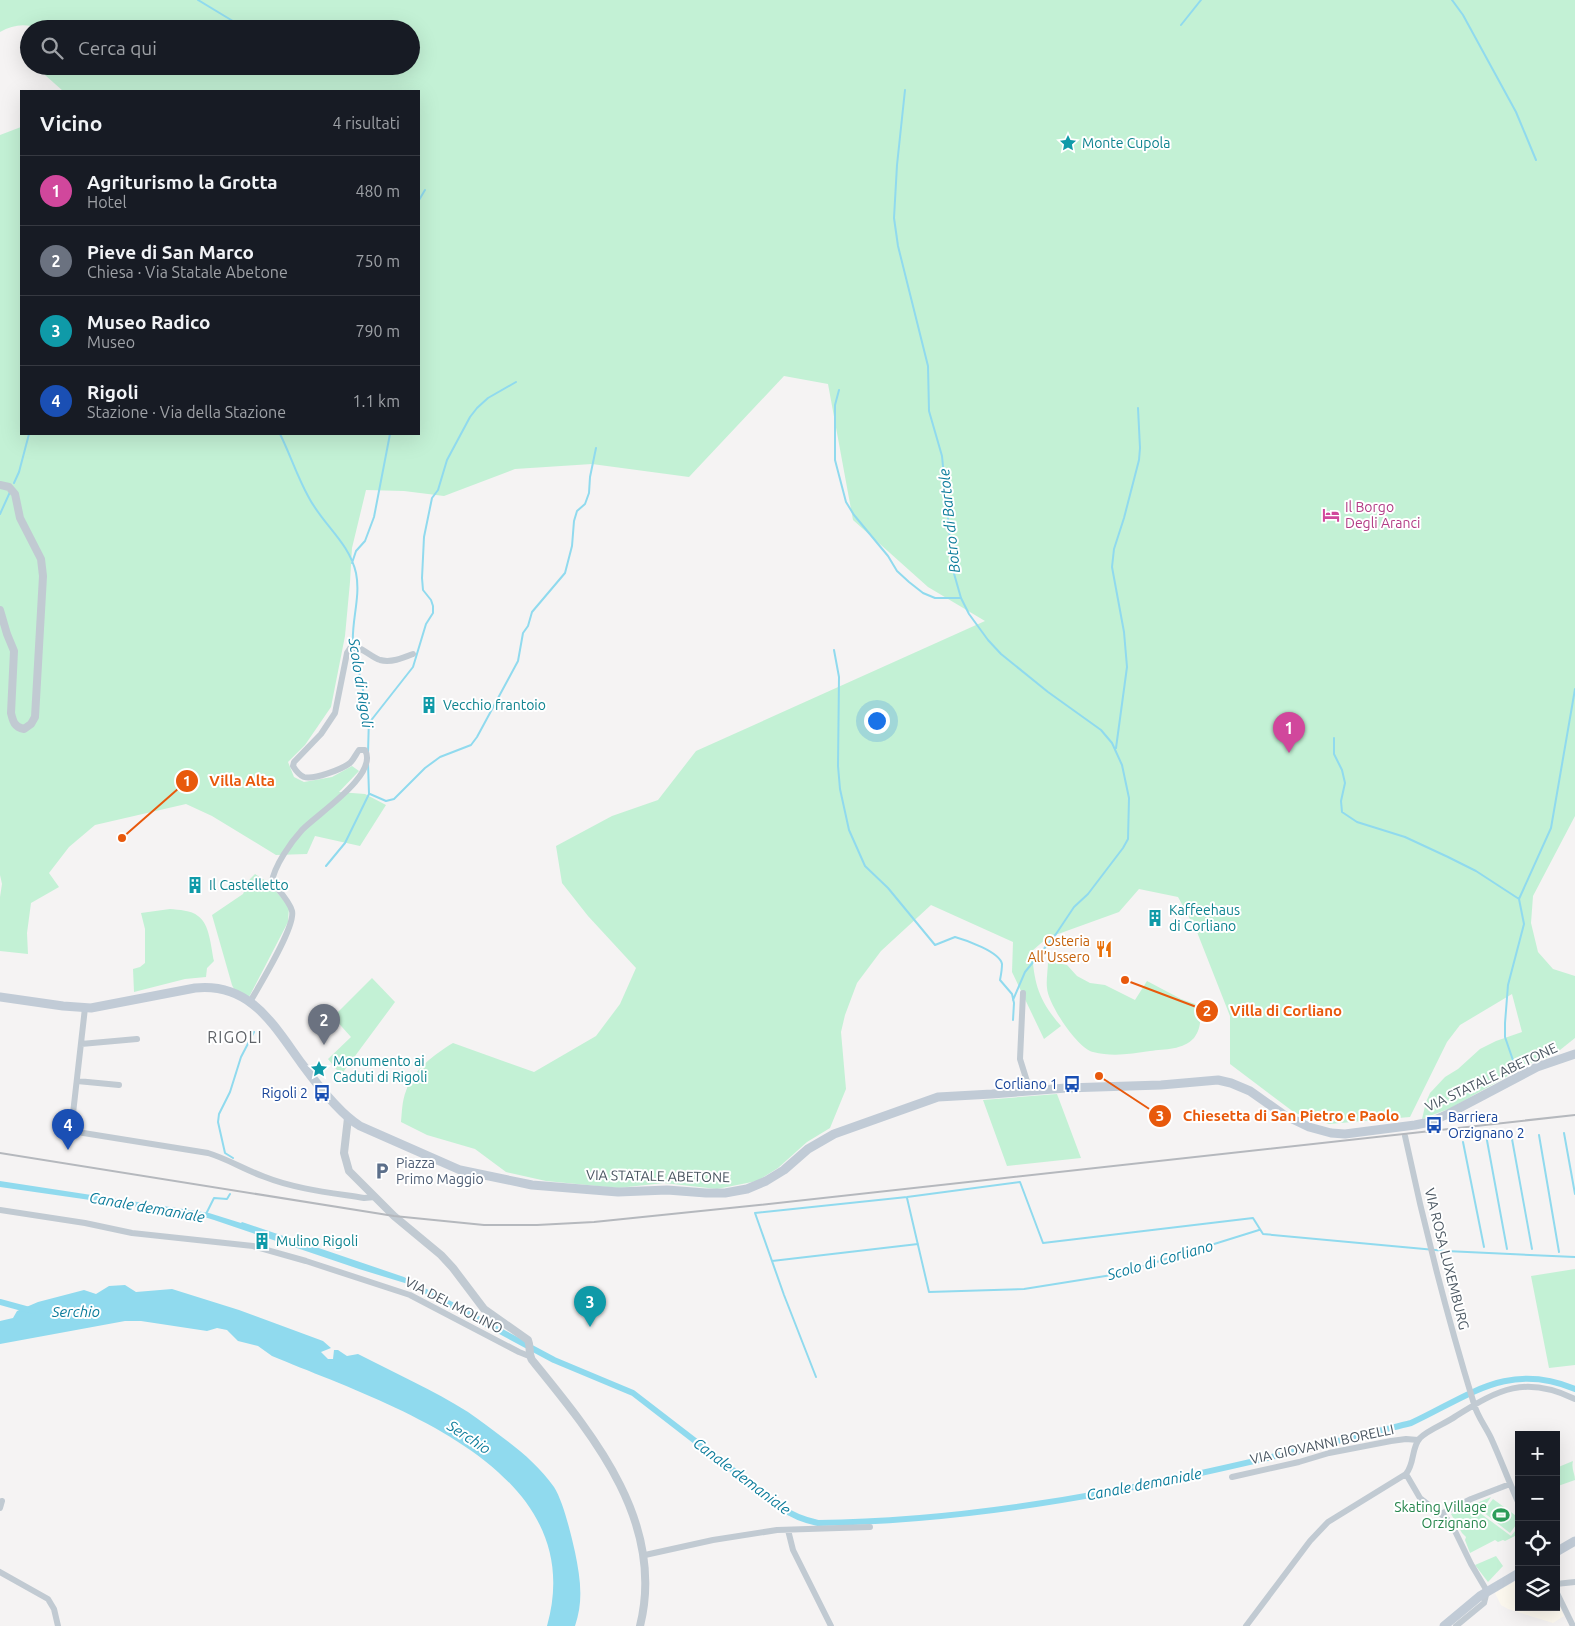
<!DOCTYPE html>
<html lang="it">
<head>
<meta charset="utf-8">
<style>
	body { margin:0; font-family:Ubuntu,sans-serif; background:#20242c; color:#f1f3f6 }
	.controls { position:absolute; right:15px; bottom:15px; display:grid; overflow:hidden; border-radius:0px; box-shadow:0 5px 20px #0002 }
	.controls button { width:45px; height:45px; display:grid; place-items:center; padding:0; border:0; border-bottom:1px solid #363941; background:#171b24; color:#f1f3f6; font:25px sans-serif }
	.you { position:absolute; left:876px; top:720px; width:18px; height:18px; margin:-12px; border:4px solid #fff; border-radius:50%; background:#1a73e8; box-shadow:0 0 0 8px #1a73e833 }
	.badge { display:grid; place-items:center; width:32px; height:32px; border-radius:50%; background:#0f766e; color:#fff; font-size:16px; font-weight:700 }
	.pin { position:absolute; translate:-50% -41px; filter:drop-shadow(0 1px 2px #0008) }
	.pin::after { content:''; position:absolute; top:26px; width:18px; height:15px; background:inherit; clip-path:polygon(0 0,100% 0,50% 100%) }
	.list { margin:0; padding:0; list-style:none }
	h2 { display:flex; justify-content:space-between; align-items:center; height:65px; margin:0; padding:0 20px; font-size:21px }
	h2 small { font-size:16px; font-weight:400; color:#9ea1a6 }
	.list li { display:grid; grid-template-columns:32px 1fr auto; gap:15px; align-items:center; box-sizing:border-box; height:70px; padding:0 20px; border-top:1px solid #363941 }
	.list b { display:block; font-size:19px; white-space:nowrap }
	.list p { margin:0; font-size:16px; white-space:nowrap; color:#9ea1a6 }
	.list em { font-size:16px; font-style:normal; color:#9ea1a6 }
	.icon { flex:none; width:28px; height:28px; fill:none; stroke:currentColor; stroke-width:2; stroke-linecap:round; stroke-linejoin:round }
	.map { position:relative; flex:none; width:1575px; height:1626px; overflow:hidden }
	.search { position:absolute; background:#171b24; box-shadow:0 5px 20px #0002; left:20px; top:20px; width:400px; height:55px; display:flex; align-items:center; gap:12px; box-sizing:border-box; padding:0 18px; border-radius:28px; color:#9ea1a6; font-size:19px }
	.panel { position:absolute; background:#171b24; box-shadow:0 5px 20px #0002; left:20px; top:90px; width:400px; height:345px; border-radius:0px }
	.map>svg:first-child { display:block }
	.commercial { fill:#fdf9ef }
	.green { fill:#c3f1d5 }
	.water { fill:#90daee }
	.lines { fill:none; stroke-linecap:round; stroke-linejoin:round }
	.stream { stroke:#90daee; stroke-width:2 }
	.canal { stroke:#90daee; stroke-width:6 }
	.minor { stroke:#c1cad2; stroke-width:6 }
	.tertiary { stroke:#c1cad2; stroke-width:8 }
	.secondary { stroke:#c1cbd6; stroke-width:9 }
	.rail { stroke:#b5b8bd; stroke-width:2 }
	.labels { text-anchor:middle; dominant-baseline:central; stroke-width:4; stroke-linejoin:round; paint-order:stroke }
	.culture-label { font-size:14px; fill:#0d838f; stroke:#fff; text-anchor:start }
	.hotel-label { font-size:14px; fill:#b23c85; stroke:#fff; text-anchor:start }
	.food-label { font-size:14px; fill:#c56008; stroke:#fff; text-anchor:end }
	.street-label { font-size:14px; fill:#4a5661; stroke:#fff }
	.transit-label { font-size:14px; fill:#164399; stroke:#fff; text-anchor:end }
	.service-label { font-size:14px; fill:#4e5e75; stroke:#fff; text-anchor:start }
	.leisure-label { font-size:14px; fill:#27864d; stroke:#fff; text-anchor:end }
	.water-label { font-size:15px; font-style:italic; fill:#0c7c9b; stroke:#fff }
	.quarter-label { font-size:16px; letter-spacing:1px; fill:#5f6368; stroke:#fff }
	.leader { fill:none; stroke:#e8590c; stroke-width:2 }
	.callout-dot { fill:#e8590c; stroke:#fff; stroke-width:2 }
	.mark-label { font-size:15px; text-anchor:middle; font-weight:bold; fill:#fff }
	.callout-label { font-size:15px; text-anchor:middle; font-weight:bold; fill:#e8590c; stroke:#fff; stroke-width:4; stroke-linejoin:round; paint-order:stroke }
</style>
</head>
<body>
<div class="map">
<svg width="1575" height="1626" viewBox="0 0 1575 1626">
	<rect width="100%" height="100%" fill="#f5f3f3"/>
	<path class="commercial" d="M1519 1579V1607H1556V1599L1564 1616 1553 1623 1508 1609 1501 1605 1495 1593Z"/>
	<path class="green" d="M0 0H1575V816L1533 896 1531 923 1538 952 1553 969 1575 976V1038L1555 1054 1529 1064 1451 1108 1422 1119 1426 1102 1430 1093 1445 1077 1458 1069 1480 1049 1496 1041 1522 1032 1512 994 1460 1025 1447 1042 1410 1117 1329 1124 1295 1113 1230 1064V1016L1197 932 1178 897 1139 889 1119 912 1047 938 1032 951C1034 984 1039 1001 1061 1026L1044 1039 1012 972 1013 942 931 905 881 951 857 983 845 1015 841 1032 846 1089 830 1128 807 1142 778 1168 757 1181 717 1189 664 1183 618 1188 546 1181 506 1172 475 1149 427 1135 401 1122C402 1112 402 1101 406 1091 413 1070 435 1054 453 1043L534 1072 596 1036 620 1004 636 968 588 916 562 883 556 846 612 816 658 800 696 751 985 621 928 587 853 520 828 384 784 376 689 477 592 464 515 469 444 496 404 491 366 490 352 548 350 582 345 636 331 707 305 745 288 762 294 777 304 782 332 777 352 766 359 771 339 792 365 794 386 805 360 846 315 836 307 854 276 855 212 816 186 804 95 825 69 847 49 873 59 887 31 903 27 933 28 954 0 951V897L2 884 0 875V135L21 127V434H419V91H63L45 75 47 66H411V29H41C26 23 14 24 0 32Z
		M255 874 269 883 289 907 288 922 249 997 234 989 232 985 212 915 243 894 250 879Z
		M170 909C179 910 191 910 198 916 210 924 211 948 214 961L207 968 206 977 185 979 134 992 133 969 140 967 145 963V929L141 913Z
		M1048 961 1067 965 1077 976 1090 983 1105 985 1135 1000 1147 981 1181 999 1198 1005C1202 1016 1201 1029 1194 1038 1183 1050 1165 1049 1150 1051 1131 1054 1112 1057 1093 1052 1077 1048 1048 1004 1047 988 1046 980 1048 970 1048 961Z
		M372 978 395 1002 341 1075 328 1059 351 1037 333 1017Z
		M1057 1094 1081 1158 1007 1166 983 1100Z
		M1575 1269V1365L1549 1368 1531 1276Z
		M1573 1461C1571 1469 1575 1473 1575 1480L1558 1486 1556 1482V1468Z
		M1491 1497 1480 1513 1511 1536 1519 1526V1534L1505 1541 1503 1540 1498 1542 1495 1540 1470 1553 1465 1540 1466 1537 1462 1533 1451 1514Z
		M1493 1499 1519 1518V1521L1510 1533 1483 1512Z
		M1496 1556 1503 1566 1488 1582 1475 1565Z"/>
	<path class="water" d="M0 1181 209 1213 241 1223 242 1222 404 1277 453 1303 450 1308 408 1284 359 1269 214 1220 201 1216 0 1187Z
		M125 1285 136 1292 172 1289 239 1310 323 1341 331 1348 321 1352 328 1359H333L334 1350H338L347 1356 358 1354C395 1373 433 1390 468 1412 480 1420 491 1429 502 1437 521 1451 540 1467 554 1487 563 1501 571 1534 575 1552 580 1577 584 1600 575 1626H547C592 1466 384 1403 272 1356L258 1346 238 1341 227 1330 217 1328 207 1331 141 1321H125L0 1344V1321L13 1318 17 1311 38 1302 84 1290 96 1294 109 1286Z"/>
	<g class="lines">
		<path class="stream" d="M198 0 246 29
			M1452 0 1463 15 1516 112 1536 160
			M1181 25 1201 0
			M905 90 897 165 894 218 898 246 928 366 929 411 942 456 953 570 961 598 969 614 988 640 1001 654 1048 692 1101 730 1112 743 1122 765 1129 798 1128 839 1123 848 1088 894 1074 907 1056 934 1025 972 1013 1000
			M419 200 425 190
			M839 390 835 405V460L846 502 854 515 888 556 897 571 909 582 923 593 935 598H961
			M280 434C290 454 297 476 308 496 322 524 349 542 356 573 361 597 351 622 353 645
			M14 483 19 472 29 434
			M0 514 10 492
			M352 563 356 551 365 541 374 517 390 434
			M354 650 369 717 368 753
			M834 650 839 677 838 766 840 789 849 830 865 866 888 888 935 945 955 937C966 940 1000 952 1002 964 1002 969 1001 975 1000 980L1012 994 1014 1003 1013 1020
			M369 723 413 667 426 624 433 613V606L431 600 423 590 422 578 424 537 432 498 438 490 447 460 470 417 477 408 488 398 516 382
			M1334 738V754L1342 770 1345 783 1341 801 1342 812 1357 822 1405 837 1448 857 1476 871 1519 899
			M1116 748 1127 667 1124 632 1112 567 1114 549 1124 518 1139 460 1140 448 1138 408
			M370 794 386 801 394 799 425 768 440 757 471 745 477 737 518 661 523 633 528 626 532 612 565 573 572 546 574 521 577 511 585 504 589 493 590 477 596 448
			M326 866 345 843 369 794 368 763
			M1516 1069 1505 1037V1023L1508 985 1524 924 1519 899 1551 828 1575 689
			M1564 1133 1575 1194
			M1486 1135 1507 1249
			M1539 1135 1559 1252
			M1512 1139 1532 1249
			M1463 1142 1484 1247
			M233 1158 225 1153 218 1122 219 1114 230 1092 241 1057 254 1032
			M907 1198 929 1292 1024 1289 1118 1274 1259 1230
			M206 1214 214 1198 227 1199 230 1194
			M772 1261 918 1244
			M816 1377 784 1295 755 1213 907 1197 1020 1182 1043 1243 1253 1218 1263 1234 1446 1251 1575 1257"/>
		<path class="canal" d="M0 1302 33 1311
			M446 1302 554 1360 633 1393 782 1508C793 1516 804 1520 818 1523 1020 1521 1216 1471 1411 1423 1469 1396 1508 1361 1575 1389"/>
		<path class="minor" d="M1023 993 1020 1059 1030 1091
			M250 1002C259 986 296 926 292 911 289 900 278 890 272 882 274 866 291 842 302 830 317 814 379 775 365 750H359C356 754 354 759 350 763 342 769 314 780 304 777 299 775 296 771 293 766L294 762 321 734 335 713 347 653 351 647C362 646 370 657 380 660 391 663 403 658 413 654
			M85 1008 71 1131 208 1153C228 1159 245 1170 265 1177 295 1189 333 1193 364 1198L375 1197
			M81 1044 137 1039
			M77 1081 119 1085
			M1405 1136C1424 1226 1447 1316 1474 1404 1477 1416 1486 1427 1491 1438 1501 1460 1509 1482 1519 1504
			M0 1210 85 1223 132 1233 253 1246 306 1261 410 1295 519 1352 529 1356
			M1406 1474 1420 1498 1447 1519 1453 1527 1471 1564 1487 1591 1484 1603 1456 1626
			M1232 1477 1299 1462 1329 1453 1391 1441 1406 1439 1418 1440
			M0 1508 2 1501
			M1441 1514 1471 1499 1510 1484
			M788 1530 793 1550 831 1626
			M645 1555 713 1540 777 1530 870 1527
			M0 1572 48 1599 54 1609 58 1626
			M1556 1584 1575 1582
			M1556 1591 1573 1626
			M1246 1626 1310 1541 1328 1522 1406 1474C1415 1463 1411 1448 1420 1438 1429 1429 1445 1424 1456 1416 1499 1389 1525 1375 1575 1399"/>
		<path class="tertiary" d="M0 485 9 487 15 494 20 518 41 559 43 576 35 717 31 724 24 729C14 727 13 721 11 713L14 651 7 634 0 610
			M348 1118 344 1153 349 1171 394 1216 441 1255 453 1268 484 1309 528 1340C531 1347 528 1353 532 1360 593 1435 666 1522 640 1626"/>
		<path class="secondary" d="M0 997 63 1006 91 1008 195 988C251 982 274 1026 302 1064 316 1083 340 1114 360 1126L460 1170 532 1185 618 1192 667 1190 706 1193H725L747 1189 766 1181 784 1170 808 1149 834 1134 938 1097 992 1094 1066 1088 1161 1085 1218 1080 1231 1083 1250 1091 1284 1115 1309 1127 1331 1133 1345 1134 1415 1125 1430 1122 1448 1114 1537 1067 1575 1054
			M1556 1552 1575 1541
			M1444 1626 1480 1596 1519 1573"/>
		<path class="rail" d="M0 1153 394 1216 484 1225H537L594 1222 759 1205 1575 1115"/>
	</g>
	<defs>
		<g id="sight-bare" transform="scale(1.35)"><path d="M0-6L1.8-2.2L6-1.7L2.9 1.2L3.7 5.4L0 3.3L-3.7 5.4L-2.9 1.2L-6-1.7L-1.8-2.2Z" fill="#0f9aa8" stroke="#fff" stroke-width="2.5" paint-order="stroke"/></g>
		<g id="hotel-bare" transform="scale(1.35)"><path d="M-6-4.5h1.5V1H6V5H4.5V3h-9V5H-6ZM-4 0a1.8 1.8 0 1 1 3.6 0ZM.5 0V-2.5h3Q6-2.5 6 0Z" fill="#d1479c" stroke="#fff" stroke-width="2.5" paint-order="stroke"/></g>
		<g id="building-bare" transform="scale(1.35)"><path d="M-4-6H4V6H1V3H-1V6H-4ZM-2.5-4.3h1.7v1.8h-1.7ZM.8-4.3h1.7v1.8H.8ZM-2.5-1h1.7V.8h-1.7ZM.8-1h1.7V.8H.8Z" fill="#0f9aa8" stroke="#fff" stroke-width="2.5" paint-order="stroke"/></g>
		<g id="restaurant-bare" transform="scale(1.35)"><path d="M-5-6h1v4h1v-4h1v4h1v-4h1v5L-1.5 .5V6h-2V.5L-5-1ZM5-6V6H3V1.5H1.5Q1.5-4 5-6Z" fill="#e8710a" stroke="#fff" stroke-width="2.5" paint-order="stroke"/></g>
		<g id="bus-bare" transform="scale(1.35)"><path d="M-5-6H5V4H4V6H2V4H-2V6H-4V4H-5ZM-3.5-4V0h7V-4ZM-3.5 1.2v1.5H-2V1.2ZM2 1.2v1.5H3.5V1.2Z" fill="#1a4fb4" stroke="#fff" stroke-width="2.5" paint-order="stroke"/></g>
		<g id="parking-bare" transform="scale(1.35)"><path d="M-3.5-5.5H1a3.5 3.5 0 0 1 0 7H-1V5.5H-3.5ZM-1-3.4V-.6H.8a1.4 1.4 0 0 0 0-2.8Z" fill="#5c6f8a" stroke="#fff" stroke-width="2.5" paint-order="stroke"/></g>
		<g id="stadium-bare" transform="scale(1.35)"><path d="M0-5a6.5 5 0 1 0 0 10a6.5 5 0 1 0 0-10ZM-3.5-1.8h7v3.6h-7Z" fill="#2e9e5b" stroke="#fff" stroke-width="2.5" paint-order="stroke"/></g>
	</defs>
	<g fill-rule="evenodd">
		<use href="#sight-bare" x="1068" y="143"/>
		<use href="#hotel-bare" x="1331" y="515"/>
		<use href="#building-bare" x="429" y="705"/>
		<use href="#building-bare" x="195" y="885"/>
		<use href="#building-bare" x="1155" y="918"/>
		<use href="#restaurant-bare" x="1104" y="949"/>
		<use href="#sight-bare" x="319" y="1069"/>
		<use href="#bus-bare" x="1072" y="1084"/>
		<use href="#bus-bare" x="322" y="1093"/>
		<use href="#bus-bare" x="1434" y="1125"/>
		<use href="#parking-bare" x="382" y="1171"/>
		<use href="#building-bare" x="262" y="1241"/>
		<use href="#stadium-bare" x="1501" y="1515"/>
	</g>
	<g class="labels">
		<g class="culture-label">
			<text x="1082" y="143">Monte Cupola</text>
			<text x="443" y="705">Vecchio frantoio</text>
			<text x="209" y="885">Il Castelletto</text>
			<text x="1169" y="910">Kaffeehaus<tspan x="1169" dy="16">di Corliano</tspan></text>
			<text x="333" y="1061">Monumento ai<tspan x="333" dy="16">Caduti di Rigoli</tspan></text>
			<text x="276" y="1241">Mulino Rigoli</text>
		</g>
		<g class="hotel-label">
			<text x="1345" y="507">Il Borgo<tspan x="1345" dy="16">Degli Aranci</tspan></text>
		</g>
		<g class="food-label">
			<text x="1090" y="941">Osteria<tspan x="1090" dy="16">All’Ussero</tspan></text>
		</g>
		<g class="street-label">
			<text transform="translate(1491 1077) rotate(-25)">VIA STATALE ABETONE</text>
			<text transform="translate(658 1176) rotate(1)">VIA STATALE ABETONE</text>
			<text transform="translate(1447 1259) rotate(76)">VIA ROSA LUXEMBURG</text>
			<text transform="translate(454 1305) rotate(27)">VIA DEL MOLINO</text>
			<text transform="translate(1322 1444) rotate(-12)">VIA GIOVANNI BORELLI</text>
		</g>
		<g class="transit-label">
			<text x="1058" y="1084">Corliano 1</text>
			<text x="308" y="1093">Rigoli 2</text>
			<text x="1448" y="1117" text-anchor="start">Barriera<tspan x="1448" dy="16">Orzignano 2</tspan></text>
		</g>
		<g class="service-label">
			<text x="396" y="1163">Piazza<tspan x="396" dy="16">Primo Maggio</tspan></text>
		</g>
		<g class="leisure-label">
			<text x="1487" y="1507">Skating Village<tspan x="1487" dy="16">Orzignano</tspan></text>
		</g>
		<g class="water-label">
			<text transform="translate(949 521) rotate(-96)">Botro di Bartole</text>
			<text transform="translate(361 683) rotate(81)">Scolo di Rigoli</text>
			<text transform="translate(147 1207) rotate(10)">Canale demaniale</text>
			<text transform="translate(1160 1260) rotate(-16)">Scolo di Corliano</text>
			<text x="76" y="1311">Serchio</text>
			<text transform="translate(469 1437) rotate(33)">Serchio</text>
			<text transform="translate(742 1476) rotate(37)">Canale demaniale</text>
			<text transform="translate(1144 1484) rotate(-11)">Canale demaniale</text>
		</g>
		<g class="quarter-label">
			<text x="235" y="1037">RIGOLI</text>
		</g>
	</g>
	<path class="leader" d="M122 838L187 781M1125 980L1207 1011M1099 1076L1160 1116"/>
	<g class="callout-dot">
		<circle cx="122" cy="838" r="5"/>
		<circle cx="1125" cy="980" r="5"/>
		<circle cx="1099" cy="1076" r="5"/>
		<circle cx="187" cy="781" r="12"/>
		<circle cx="1207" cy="1011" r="12"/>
		<circle cx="1160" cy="1116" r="12"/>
	</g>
	<g class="mark-label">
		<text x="187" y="786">1</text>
		<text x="1207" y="1016">2</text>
		<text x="1160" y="1121">3</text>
	</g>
	<g class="callout-label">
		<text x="242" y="786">Villa Alta</text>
		<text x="1286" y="1016">Villa di Corliano</text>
		<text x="1291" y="1121">Chiesetta di San Pietro e Paolo</text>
	</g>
</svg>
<div class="controls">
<button>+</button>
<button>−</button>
<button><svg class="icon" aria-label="locate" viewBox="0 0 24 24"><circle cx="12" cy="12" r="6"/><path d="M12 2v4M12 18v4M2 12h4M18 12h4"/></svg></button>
<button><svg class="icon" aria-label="layers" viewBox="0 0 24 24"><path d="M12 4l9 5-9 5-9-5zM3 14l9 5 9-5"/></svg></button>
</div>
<div class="you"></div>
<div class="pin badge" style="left:1289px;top:753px;background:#d1479c">1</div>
<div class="pin badge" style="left:324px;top:1045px;background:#6b7280">2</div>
<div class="pin badge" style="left:590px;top:1327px;background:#0f9aa8">3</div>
<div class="pin badge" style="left:68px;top:1150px;background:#1a4fb4">4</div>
<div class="search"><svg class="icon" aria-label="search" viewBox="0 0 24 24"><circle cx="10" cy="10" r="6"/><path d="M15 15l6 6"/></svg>Cerca qui</div>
<section class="panel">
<h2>Vicino<small>4 risultati</small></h2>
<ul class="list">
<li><span class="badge" style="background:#d1479c">1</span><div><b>Agriturismo la Grotta</b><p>Hotel</p></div><em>480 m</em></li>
<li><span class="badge" style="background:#6b7280">2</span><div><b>Pieve di San Marco</b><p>Chiesa · Via Statale Abetone</p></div><em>750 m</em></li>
<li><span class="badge" style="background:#0f9aa8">3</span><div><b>Museo Radico</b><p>Museo</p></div><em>790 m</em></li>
<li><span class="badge" style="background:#1a4fb4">4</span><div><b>Rigoli</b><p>Stazione · Via della Stazione</p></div><em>1.1 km</em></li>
</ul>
</section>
</div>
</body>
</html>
